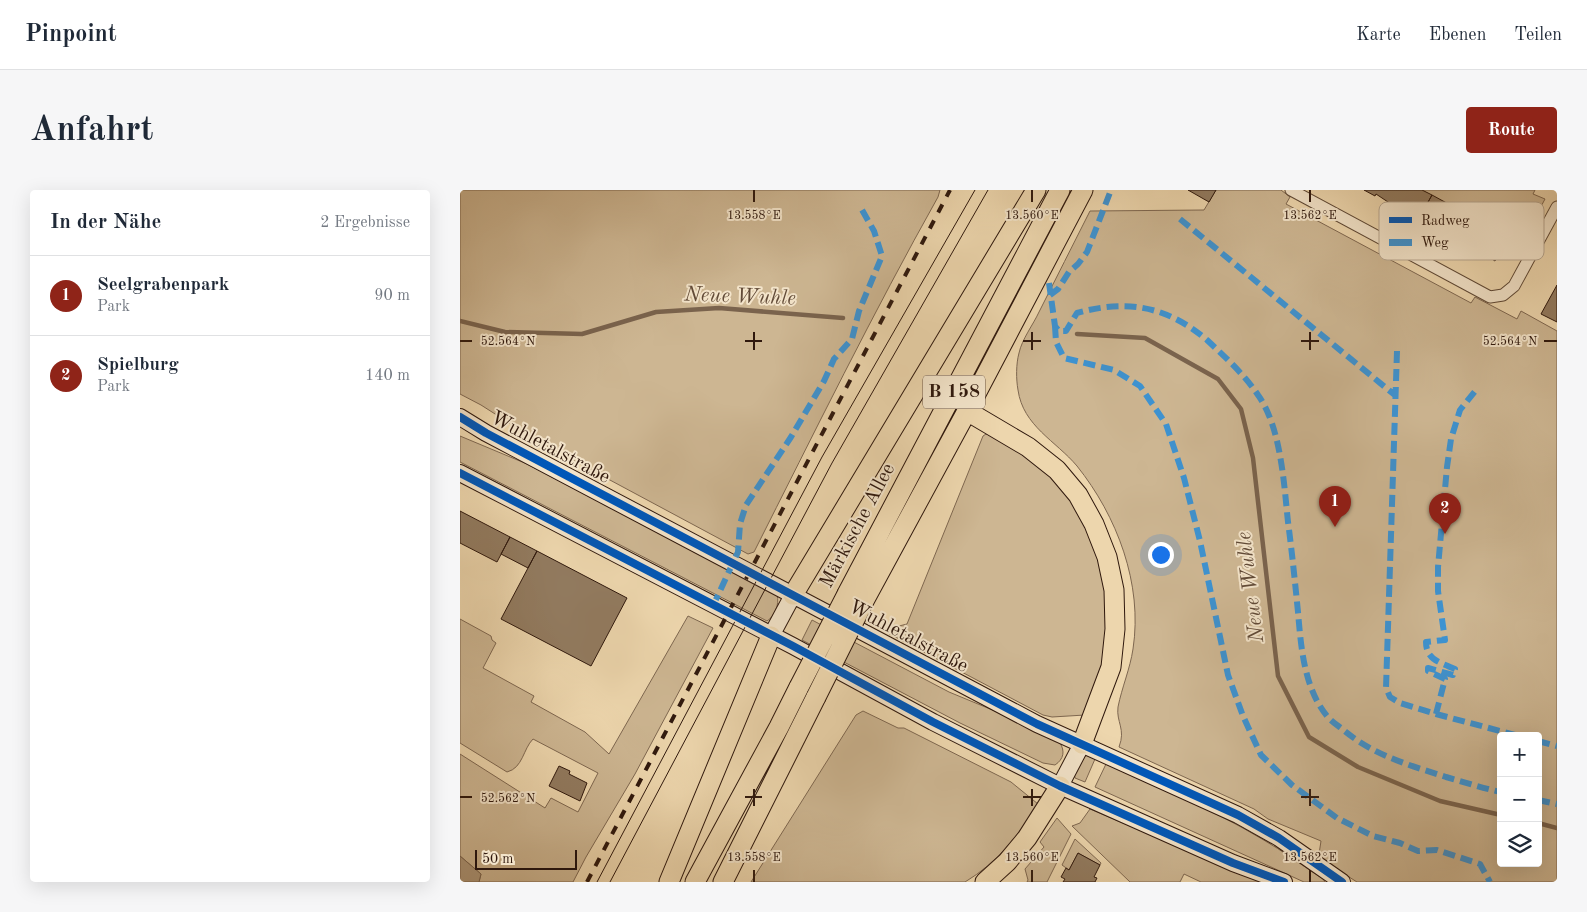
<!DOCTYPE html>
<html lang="de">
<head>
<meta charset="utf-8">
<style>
	body { margin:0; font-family:"Old Standard TT",serif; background:#f6f6f7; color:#1f2937 }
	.controls { position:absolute; right:15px; bottom:15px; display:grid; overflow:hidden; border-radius:5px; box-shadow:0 5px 20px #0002 }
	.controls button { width:45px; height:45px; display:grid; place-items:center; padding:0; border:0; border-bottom:1px solid #e0e1e3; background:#fff; color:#1f2937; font:25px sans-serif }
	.scale { position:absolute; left:15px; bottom:12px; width:102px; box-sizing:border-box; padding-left:5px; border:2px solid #2f180d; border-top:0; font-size:14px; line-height:18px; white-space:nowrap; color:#2f180d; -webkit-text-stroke:4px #f3e4ca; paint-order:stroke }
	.you { position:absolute; left:700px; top:364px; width:18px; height:18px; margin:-12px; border:4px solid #fff; border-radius:50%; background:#1a73e8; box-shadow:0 0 0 8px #1a73e833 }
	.badge { display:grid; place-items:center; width:32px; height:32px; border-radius:50%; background:#8f2418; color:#fff; font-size:16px; font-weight:700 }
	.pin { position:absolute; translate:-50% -41px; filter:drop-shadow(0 1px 2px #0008) }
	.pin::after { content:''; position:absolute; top:26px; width:18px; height:15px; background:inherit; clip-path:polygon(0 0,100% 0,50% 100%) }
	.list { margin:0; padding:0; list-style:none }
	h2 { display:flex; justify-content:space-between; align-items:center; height:65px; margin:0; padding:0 20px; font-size:21px }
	h2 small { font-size:16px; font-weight:400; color:#747a83 }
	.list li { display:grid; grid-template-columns:32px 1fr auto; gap:15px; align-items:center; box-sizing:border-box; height:80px; padding:0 20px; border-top:1px solid #e0e1e3 }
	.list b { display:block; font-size:19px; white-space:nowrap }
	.list p { margin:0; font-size:16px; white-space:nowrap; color:#747a83 }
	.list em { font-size:16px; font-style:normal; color:#747a83 }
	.icon { flex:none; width:28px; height:28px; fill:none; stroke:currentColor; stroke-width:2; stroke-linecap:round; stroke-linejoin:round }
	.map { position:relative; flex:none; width:1097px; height:692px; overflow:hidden; border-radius:5px }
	header { display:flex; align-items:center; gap:30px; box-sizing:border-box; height:70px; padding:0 25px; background:#fff; border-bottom:1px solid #e0e1e3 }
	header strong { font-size:24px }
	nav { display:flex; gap:28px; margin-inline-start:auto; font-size:18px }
	.intro { display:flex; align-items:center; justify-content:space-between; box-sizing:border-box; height:120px; padding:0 30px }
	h1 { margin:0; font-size:35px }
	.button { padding:12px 22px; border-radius:5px; background:#8f2418; color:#fff; font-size:18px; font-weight:700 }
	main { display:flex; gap:30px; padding:0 30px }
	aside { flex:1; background:#fff; border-radius:5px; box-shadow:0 5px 20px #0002 }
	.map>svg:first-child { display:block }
	.green { fill:#cdb692; stroke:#7e6750; fill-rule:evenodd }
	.water { fill:#ac9577; stroke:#7a634d }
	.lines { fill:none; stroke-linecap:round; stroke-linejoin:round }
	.stream { stroke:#7a634d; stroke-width:4.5 }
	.building { fill:#927b60; stroke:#2f180d }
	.street-casing { stroke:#5e4835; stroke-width:13 }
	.secondary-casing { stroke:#2f180d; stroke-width:18 }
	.primary-casing { stroke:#2f180d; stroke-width:21 }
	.street { stroke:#f3e4ca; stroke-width:11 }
	.secondary { stroke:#f3e4ca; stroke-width:16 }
	.primary { stroke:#edd6ad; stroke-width:19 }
	.tram { stroke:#2f180d; stroke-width:1 }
	.rail { stroke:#2f180d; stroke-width:4; stroke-dasharray:9 9; stroke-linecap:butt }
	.primary-bridge-casing { stroke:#2f180d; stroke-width:21; stroke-linecap:butt }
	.primary-bridge { stroke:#edd6ad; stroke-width:19 }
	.quiet { stroke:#3d93d2; stroke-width:6; stroke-dasharray:12 6; stroke-linecap:butt }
	.cycleway-casing { stroke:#f3e4ca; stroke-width:11 }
	.cycleway { stroke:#0057b8; stroke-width:8 }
	.ticks { fill:none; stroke:#2f180d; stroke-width:2 }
	.labels { text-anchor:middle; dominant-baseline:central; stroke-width:4; stroke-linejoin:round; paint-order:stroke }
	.shield { fill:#f3e4ca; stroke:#6a5546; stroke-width:1 }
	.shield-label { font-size:19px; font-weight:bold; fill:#2f180d }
	.street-label { font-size:20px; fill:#2f180d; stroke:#f3e4ca }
	.water-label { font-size:21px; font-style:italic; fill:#614a37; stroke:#f3e4ca }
	.key { fill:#f3e4ca; stroke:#b8a791; stroke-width:1 }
	.key-label { font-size:14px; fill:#2f180d }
	.ticks-label { font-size:12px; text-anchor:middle; fill:#2f180d; stroke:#f3e4ca; stroke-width:4; stroke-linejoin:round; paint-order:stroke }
</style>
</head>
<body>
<header>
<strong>Pinpoint</strong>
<nav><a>Karte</a><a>Ebenen</a><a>Teilen</a></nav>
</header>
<div class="intro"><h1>Anfahrt</h1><a class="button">Route</a></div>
<main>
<aside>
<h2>In der Nähe<small>2 Ergebnisse</small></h2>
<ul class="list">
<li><span class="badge">1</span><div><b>Seelgrabenpark</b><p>Park</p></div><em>90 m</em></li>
<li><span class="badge">2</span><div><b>Spielburg</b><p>Park</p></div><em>140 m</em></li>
</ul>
</aside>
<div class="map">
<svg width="1097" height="692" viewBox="0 0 1097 692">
	<rect width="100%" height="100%" fill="#edd6ad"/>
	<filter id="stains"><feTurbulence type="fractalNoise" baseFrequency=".004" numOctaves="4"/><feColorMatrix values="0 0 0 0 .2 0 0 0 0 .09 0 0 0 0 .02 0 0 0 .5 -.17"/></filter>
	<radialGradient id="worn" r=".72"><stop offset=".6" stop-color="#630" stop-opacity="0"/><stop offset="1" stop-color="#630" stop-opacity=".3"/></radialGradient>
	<path class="green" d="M0 0H480L478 7C413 123 354 243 294 362L288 364 79 252 21 215 0 204Z
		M756 0H821L830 7 826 14 1011 113 1015 107 1057 129 1061 121 1097 141V692H897L845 659 859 664 861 651 808 629 794 619 659 557C666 539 656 532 658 517 662 497 670 479 673 459 683 394 657 326 617 276 596 251 563 236 558 200 556 189 556 174 559 163 562 149 573 135 579 122 596 88 613 55 630 21L744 20ZM1041 546H1078V673H1041Z
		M962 0H1075L1073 4 1085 9 1061 54 1026 35 1025 36Z
		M526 244 535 246 573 271 595 291 613 314 627 337 640 371 649 420 643 477 625 525 592 527 583 525 426 442 427 439 447 434 523 246Z
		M0 246 67 274 317 405C320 414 314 427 307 431L0 272Z
		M228 426 253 438 175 584 126 667 113 692H19L21 684 0 666V564L85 618 91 608 118 622 138 583 73 549C63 559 63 578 47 582L0 553V429L31 446 32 450 36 453 23 478 74 506 71 512 125 542 149 564Z
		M352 430 489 502 547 526 600 553C605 561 604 569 595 575L583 573 500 533 342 450Z
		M403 521 438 538H444L551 592 578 614C559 645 537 673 505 692H291L396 525Z
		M626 565 635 569 625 592 615 588 614 583Z
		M646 574C698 597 752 619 802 649 823 661 843 676 863 689L865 692H844L635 597Z
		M630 619 802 692H741L724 684 720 692H670L612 636 620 633Z
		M597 628 611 644 587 692H567L568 690 565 679 584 657 580 652Z
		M615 649 641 673 640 675 618 663 609 680 602 675Z"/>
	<path class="water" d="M0 666 21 684 19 692H0Z"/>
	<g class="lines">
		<path class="stream" d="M0 131 45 142 122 144 196 122 259 118 383 128
			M617 144 685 148 758 189 781 219 793 268 818 486 849 547 898 577 980 611 1041 625
			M1078 633 1097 638"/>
	</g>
	<path class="building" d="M728 0H756L749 12Z
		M904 0H962L972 5 958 30 948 24 949 22 938 16 937 18 916 4 915 6Z
		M972 5 1016 29 1015 31 1025 36 1026 34 1048 47 1035 71 1014 57 1013 60 1002 53 1003 52 981 42 982 40 971 34 969 36 958 30Z
		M1097 95V132L1081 124Z
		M0 321 50 347 37 372 0 353Z
		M50 347 77 361 68 378 41 364Z
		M77 361 167 408 131 476 41 429Z
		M99 576 110 581 109 584 127 593 120 611 89 596Z
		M618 663 640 675 634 687 637 688 635 692H603L605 689 601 687 606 678 609 680Z"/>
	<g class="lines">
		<g class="street-casing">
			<path id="street" d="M831 0 1030 107 1043 105 1054 96 1097 17"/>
		</g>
		<g class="secondary-casing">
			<path id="secondary" d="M0 227 26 243 577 534 778 625 819 648 882 692
				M0 283 333 456 473 532 600 596 773 673 824 692
				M311 446 333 405
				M600 596 622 554"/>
		</g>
		<g class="primary-casing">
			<path id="primary" d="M507 221 568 257 597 280 618 305 634 334 647 367 654 400 655 439 651 477 622 554
				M387 404 600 0
				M333 405 576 0
				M404 411 507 221 623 0
				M209 692 311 446
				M235 692 319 537 339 497
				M263 692 356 507
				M525 692 547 672 567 648 600 596"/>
		</g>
		<use href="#street" class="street"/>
		<use href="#secondary" class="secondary"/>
		<use href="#primary" class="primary"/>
		<path class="tram" d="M137 692 362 267 515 0
			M150 692 372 273 528 0"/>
		<path class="rail" d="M127 692 490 0"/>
		<g class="primary-bridge-casing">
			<path id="primary-bridge" d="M339 497 387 404
				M356 507 404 411"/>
		</g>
		<use href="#primary-bridge" class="primary-bridge"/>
		<path class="quiet" d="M720 29 936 206
			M589 93 595 136 599 141H606L617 123C667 109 707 116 747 150 765 167 784 184 798 205 821 237 824 294 828 332 832 362 835 392 838 422 841 457 844 498 867 526 871 531 877 535 881 538 912 565 949 575 986 587 1004 592 1022 598 1041 602
			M590 105 598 99 609 82 618 74 627 62 651 0
			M595 136 596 152 604 168 654 180 680 196 706 234 724 288 740 351 768 485 783 526 801 565 832 595 877 628 913 646 940 653 958 661 977 660 1020 674 1030 692
			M937 161 926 498 930 507 940 513 976 524 1059 546
			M253 416 278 362 280 334 286 315 331 247 364 191 374 169 392 149 399 121 422 66 414 41 401 18
			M976 524 985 489 968 481V478L993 485 995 479C981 473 966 470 966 452L985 450 978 401V377L987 277 991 249 1000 220 1016 200
			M1078 551 1097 556
			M1078 610 1097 614"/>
		<g class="cycleway-casing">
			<path id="cycleway" d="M0 227 26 243 577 534 778 625 819 648 882 692
				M0 283 333 456 473 532 600 596 773 673 824 692"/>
		</g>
		<use href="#cycleway" class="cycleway"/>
	</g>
	<path class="ticks" d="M294 0V12M572 0V12M850 0V12M294 142V160M572 142V160M850 142V160M0 151H12M285 151H302M563 151H581M841 151H859M1084 151H1097M294 599V616M572 599V616M850 599V616M0 607H12M285 607H302M563 607H581M841 607H859M294 680V692M572 680V692M850 680V692"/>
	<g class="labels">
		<rect class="shield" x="463" y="185.5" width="62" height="33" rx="4"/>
		<g class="shield-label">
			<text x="494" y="202">B 158</text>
		</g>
		<g class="street-label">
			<text transform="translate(90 258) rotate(28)">Wuhletalstraße</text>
			<text transform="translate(398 336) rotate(-62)">Märkische Allee</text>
			<text transform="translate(448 447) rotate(28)">Wuhletalstraße</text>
		</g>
		<g class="water-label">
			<text transform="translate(280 107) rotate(2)">Neue Wuhle</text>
			<text transform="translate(791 397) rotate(-97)">Neue Wuhle</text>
		</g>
	</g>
	<rect x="919" y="12" width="165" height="58" rx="8" class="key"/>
	<rect x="929" y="27" width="23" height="6" fill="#0057b8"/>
	<rect x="929" y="49" width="23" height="7" fill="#3d93d2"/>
	<g class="key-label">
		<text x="961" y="35">Radweg</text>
		<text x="961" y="57">Weg</text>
	</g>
	<g class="ticks-label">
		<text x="294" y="29">13.558°E</text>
		<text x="572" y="29">13.560°E</text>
		<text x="850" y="29">13.562°E</text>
		<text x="48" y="155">52.564°N</text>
		<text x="1050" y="155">52.564°N</text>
		<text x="48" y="612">52.562°N</text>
		<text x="294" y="671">13.558°E</text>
		<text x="572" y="671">13.560°E</text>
		<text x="850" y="671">13.562°E</text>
	</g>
	<rect width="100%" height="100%" filter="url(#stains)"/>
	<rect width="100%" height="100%" fill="url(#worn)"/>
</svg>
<div class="controls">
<button>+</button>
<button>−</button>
<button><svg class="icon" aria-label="layers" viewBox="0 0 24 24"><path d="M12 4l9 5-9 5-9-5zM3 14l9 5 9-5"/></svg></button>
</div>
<div class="scale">50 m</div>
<div class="you"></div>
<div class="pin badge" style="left:875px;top:337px">1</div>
<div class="pin badge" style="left:985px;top:344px">2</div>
</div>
</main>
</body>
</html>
